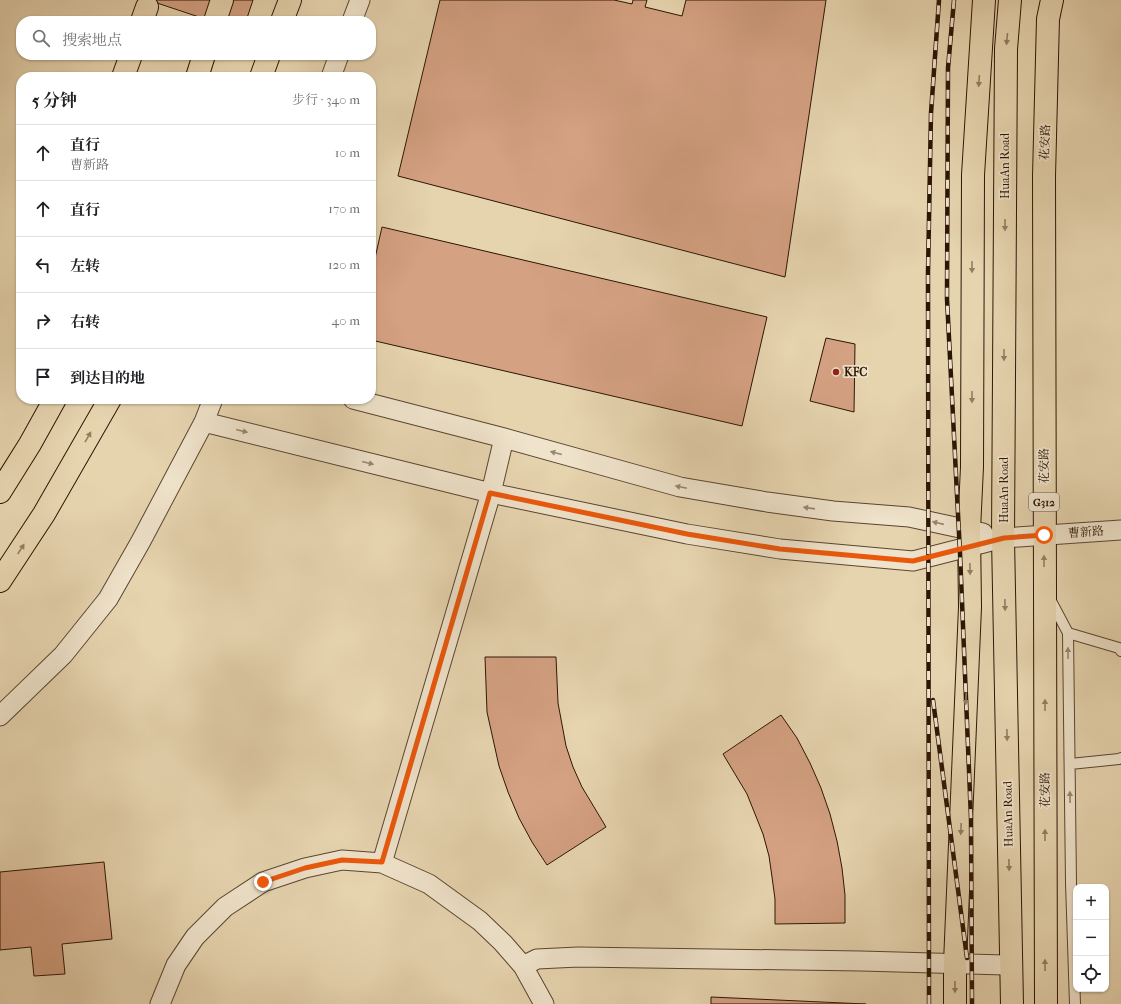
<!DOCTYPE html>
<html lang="zh">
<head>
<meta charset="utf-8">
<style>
	body { margin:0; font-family:"IM FELL French Canon","Noto Serif SC",serif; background:#f6f6f6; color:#202124 }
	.controls { position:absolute; right:12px; bottom:12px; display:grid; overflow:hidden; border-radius:8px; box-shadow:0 1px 3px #0004 }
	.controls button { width:36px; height:36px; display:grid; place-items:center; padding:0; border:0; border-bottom:1px solid #e0e0e0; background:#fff; color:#202124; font:20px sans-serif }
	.stop { position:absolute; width:12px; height:12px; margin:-9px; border:3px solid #ea580c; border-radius:50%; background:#fff }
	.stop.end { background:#ea580c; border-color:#fff; box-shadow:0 1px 4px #0008 }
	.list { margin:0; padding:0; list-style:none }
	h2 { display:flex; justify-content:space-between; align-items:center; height:52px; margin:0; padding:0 16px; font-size:17px }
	h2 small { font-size:13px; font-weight:400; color:#757577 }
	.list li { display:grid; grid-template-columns:26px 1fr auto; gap:12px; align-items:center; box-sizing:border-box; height:56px; padding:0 16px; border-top:1px solid #e0e0e0 }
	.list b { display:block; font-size:15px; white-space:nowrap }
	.list p { margin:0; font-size:13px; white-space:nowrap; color:#757577 }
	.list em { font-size:13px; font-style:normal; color:#757577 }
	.icon { flex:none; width:22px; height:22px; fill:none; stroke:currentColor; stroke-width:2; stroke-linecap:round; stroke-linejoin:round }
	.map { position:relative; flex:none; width:1121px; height:1004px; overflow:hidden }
	.search { position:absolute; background:#fff; box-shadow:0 1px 3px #0004; left:16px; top:16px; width:360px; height:44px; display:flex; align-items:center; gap:10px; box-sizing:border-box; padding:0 14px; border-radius:16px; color:#757577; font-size:15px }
	.panel { position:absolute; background:#fff; box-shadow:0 1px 3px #0004; left:16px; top:72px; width:360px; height:332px; border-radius:16px }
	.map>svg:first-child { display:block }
	.building { fill:#d4a182; stroke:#2d1504 }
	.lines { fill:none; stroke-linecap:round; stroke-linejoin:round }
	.service-casing { stroke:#5b452f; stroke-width:12 }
	.minor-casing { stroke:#5b452f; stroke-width:21 }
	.trunk-casing { stroke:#2d1504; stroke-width:24 }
	.motorway-casing { stroke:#2d1504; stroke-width:24 }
	.service { stroke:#efe3cb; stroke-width:10 }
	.minor { stroke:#efe3cb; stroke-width:19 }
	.trunk { stroke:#e6d4af; stroke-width:22 }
	.motorway { stroke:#e6d4af; stroke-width:22 }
	.rail-casing { stroke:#2d1504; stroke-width:4.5 }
	.rail { stroke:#efe3cb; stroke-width:3; stroke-dasharray:9; stroke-linecap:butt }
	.oneway { fill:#937e62 }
	.oneway2 { fill:#988671 }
	.route { stroke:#ea580c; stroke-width:5 }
	.poi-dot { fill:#8f2418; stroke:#efe3cb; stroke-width:1.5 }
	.labels { text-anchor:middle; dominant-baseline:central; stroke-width:3.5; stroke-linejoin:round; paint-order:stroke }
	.shield { fill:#efe3cb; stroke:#675340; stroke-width:1 }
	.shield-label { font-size:11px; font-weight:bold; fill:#2d1504 }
	.street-label { font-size:12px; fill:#2d1504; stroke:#efe3cb }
	.poi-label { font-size:12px; font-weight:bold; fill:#2d1504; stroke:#efe3cb; text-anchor:start }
</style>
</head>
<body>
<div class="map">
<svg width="1121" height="1004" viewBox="0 0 1121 1004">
	<rect width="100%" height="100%" fill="#e6d4af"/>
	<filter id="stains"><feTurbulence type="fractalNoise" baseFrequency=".005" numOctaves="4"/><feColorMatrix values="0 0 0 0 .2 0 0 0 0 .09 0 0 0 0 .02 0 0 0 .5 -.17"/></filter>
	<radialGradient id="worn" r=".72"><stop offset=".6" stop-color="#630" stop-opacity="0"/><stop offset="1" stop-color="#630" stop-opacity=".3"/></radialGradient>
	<path class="building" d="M148 0H253L246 21H211Z
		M440 0H614L632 4 633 0H647L645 7 682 16 686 0H826L785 277 398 176Z
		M382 227 767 317 742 426 371 340V276Z
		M826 338 855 344 854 412 810 401Z
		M485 657H556L558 703 566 746 573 767 582 787 606 827 547 865 532 842 519 818 508 792 499 766 487 712Z
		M781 715 797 738 810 763 821 788 830 814 837 841 842 868 845 895V923L775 924V899L772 877 769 856 763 834 747 794 723 754Z
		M104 862 112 939 62 944 65 974 34 976 31 947 0 950V872Z
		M711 997 866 1004H711Z"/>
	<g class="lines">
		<g class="service-casing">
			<path id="service" d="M1050 599 1068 633 1071 883 1075 1004
				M1068 633 1119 648 1121 651
				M1070 764 1119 759 1121 758"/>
		</g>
		<g class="minor-casing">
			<path id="minor" d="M352 21 360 0
				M331 77 339 55
				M353 399 504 438 680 487 767 502 833 511 909 517 983 533
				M204 422 491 493 687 534 780 549 913 561 1003 538 1121 530
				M0 716 63 655 108 599 141 541 204 422 213 399
				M382 863 491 493 504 438
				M523 966 537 959 578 957 861 961 1005 965
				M160 1004 176 965 195 937 225 907 263 882 305 868 342 860 382 863 429 884 480 921 503 943 523 966 544 1004"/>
		</g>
		<g class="trunk-casing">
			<path id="trunk" d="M1010 0 1006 49 1003 538 1012 1004
				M955 1004V963L970 607 969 530 972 467 973 175 984 0
				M1046 1004 1044 176 1048 19 1052 0"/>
		</g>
		<g class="motorway-casing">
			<path id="motorway" d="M142 21 147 7
				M215 21 222 0
				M282 21 290 0
				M123 77 131 55
				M197 77 204 55
				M261 77 269 55
				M0 492 30 444 55 399
				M0 581 44 514 110 399"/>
		</g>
		<use href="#service" class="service"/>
		<use href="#minor" class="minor"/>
		<use href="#trunk" class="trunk"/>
		<use href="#motorway" class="motorway"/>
		<g class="rail-casing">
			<path id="rail" d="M954 0 948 68 947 299 960 553 971 819 972 1004
				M933 700 967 958
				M929 1004 928 272 931 113 939 0"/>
		</g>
		<use href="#rail" class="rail"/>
	</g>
	<defs><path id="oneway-solid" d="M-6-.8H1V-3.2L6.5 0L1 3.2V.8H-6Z"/></defs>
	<g class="oneway">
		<use href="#oneway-solid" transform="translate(1007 39) rotate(95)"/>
		<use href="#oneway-solid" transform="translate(979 81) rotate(94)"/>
		<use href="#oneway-solid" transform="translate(1005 225) rotate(90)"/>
		<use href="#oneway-solid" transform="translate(972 267) rotate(90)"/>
		<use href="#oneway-solid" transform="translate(1004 355) rotate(90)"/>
		<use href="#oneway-solid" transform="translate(972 397) rotate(90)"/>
		<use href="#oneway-solid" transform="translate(88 437) rotate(-60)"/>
		<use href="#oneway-solid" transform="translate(21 549) rotate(-57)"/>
		<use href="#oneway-solid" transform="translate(1044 561) rotate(-90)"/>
		<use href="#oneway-solid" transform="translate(970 569) rotate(89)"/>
		<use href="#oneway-solid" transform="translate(1005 605) rotate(89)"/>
		<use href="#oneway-solid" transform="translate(966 699) rotate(92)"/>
		<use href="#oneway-solid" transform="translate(1045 705) rotate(-90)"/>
		<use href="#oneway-solid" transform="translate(1007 735) rotate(89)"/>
		<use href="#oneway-solid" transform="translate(961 829) rotate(92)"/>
		<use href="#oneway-solid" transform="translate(1045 835) rotate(-90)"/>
		<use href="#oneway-solid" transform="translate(1009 865) rotate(89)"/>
		<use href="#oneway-solid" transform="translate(1045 965) rotate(-91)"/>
		<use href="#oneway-solid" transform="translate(955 987) rotate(90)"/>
	</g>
	<g class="oneway2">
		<use href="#oneway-solid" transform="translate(242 431) rotate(14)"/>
		<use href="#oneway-solid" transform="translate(556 453) rotate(-165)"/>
		<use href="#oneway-solid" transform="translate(368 463) rotate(14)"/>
		<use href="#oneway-solid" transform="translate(681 487) rotate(-168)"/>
		<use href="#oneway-solid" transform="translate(809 508) rotate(-172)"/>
		<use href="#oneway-solid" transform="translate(938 523) rotate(-167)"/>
		<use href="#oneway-solid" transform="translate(1068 653) rotate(-91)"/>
		<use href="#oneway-solid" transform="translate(1070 797) rotate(-91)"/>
	</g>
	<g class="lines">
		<path class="route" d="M263 882 305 868 342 860 382 862 490 493 687 534 780 549 913 561 1004 538 1044 535"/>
	</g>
	<circle class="poi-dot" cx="836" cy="372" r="4"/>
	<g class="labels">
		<rect class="shield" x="1029" y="493" width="30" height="18" rx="3"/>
		<g class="shield-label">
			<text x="1044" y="502">G312</text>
		</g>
		<g class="street-label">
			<text transform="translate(1045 142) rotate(-88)">花安路</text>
			<text transform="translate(1005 166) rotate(-90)">HuaAn Road</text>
			<text transform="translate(1044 466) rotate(-90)">花安路</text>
			<text transform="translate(1004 490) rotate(-90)">HuaAn Road</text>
			<text transform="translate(1086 532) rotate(-4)">曹新路</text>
			<text transform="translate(1045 790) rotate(-90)">花安路</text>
			<text transform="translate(1008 814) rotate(-91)">HuaAn Road</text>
		</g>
		<g class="poi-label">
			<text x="844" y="372">KFC</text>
		</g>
	</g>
	<rect width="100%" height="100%" filter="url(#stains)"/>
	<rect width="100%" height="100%" fill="url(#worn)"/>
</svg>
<div class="controls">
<button>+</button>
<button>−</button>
<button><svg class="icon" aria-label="locate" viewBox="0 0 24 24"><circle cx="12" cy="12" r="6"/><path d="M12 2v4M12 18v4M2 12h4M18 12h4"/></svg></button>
</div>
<div class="stop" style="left:1044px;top:535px"></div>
<div class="stop end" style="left:263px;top:882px"></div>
<div class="search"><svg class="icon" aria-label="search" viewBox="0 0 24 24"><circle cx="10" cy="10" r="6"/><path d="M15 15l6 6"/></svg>搜索地点</div>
<section class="panel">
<h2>5 分钟<small>步行 · 340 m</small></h2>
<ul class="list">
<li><svg class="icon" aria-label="ahead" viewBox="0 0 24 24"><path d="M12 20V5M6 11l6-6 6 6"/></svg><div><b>直行</b><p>曹新路</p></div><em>10 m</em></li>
<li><svg class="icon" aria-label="ahead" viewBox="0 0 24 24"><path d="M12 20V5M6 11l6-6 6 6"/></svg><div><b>直行</b></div><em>170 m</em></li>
<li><svg class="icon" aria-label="left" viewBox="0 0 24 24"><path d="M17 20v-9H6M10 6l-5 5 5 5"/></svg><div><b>左转</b></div><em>120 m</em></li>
<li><svg class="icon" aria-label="right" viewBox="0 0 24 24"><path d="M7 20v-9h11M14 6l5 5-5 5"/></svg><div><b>右转</b></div><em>40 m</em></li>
<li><svg class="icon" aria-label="arrive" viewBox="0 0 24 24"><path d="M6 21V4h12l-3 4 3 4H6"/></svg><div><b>到达目的地</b></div></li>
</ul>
</section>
</div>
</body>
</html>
